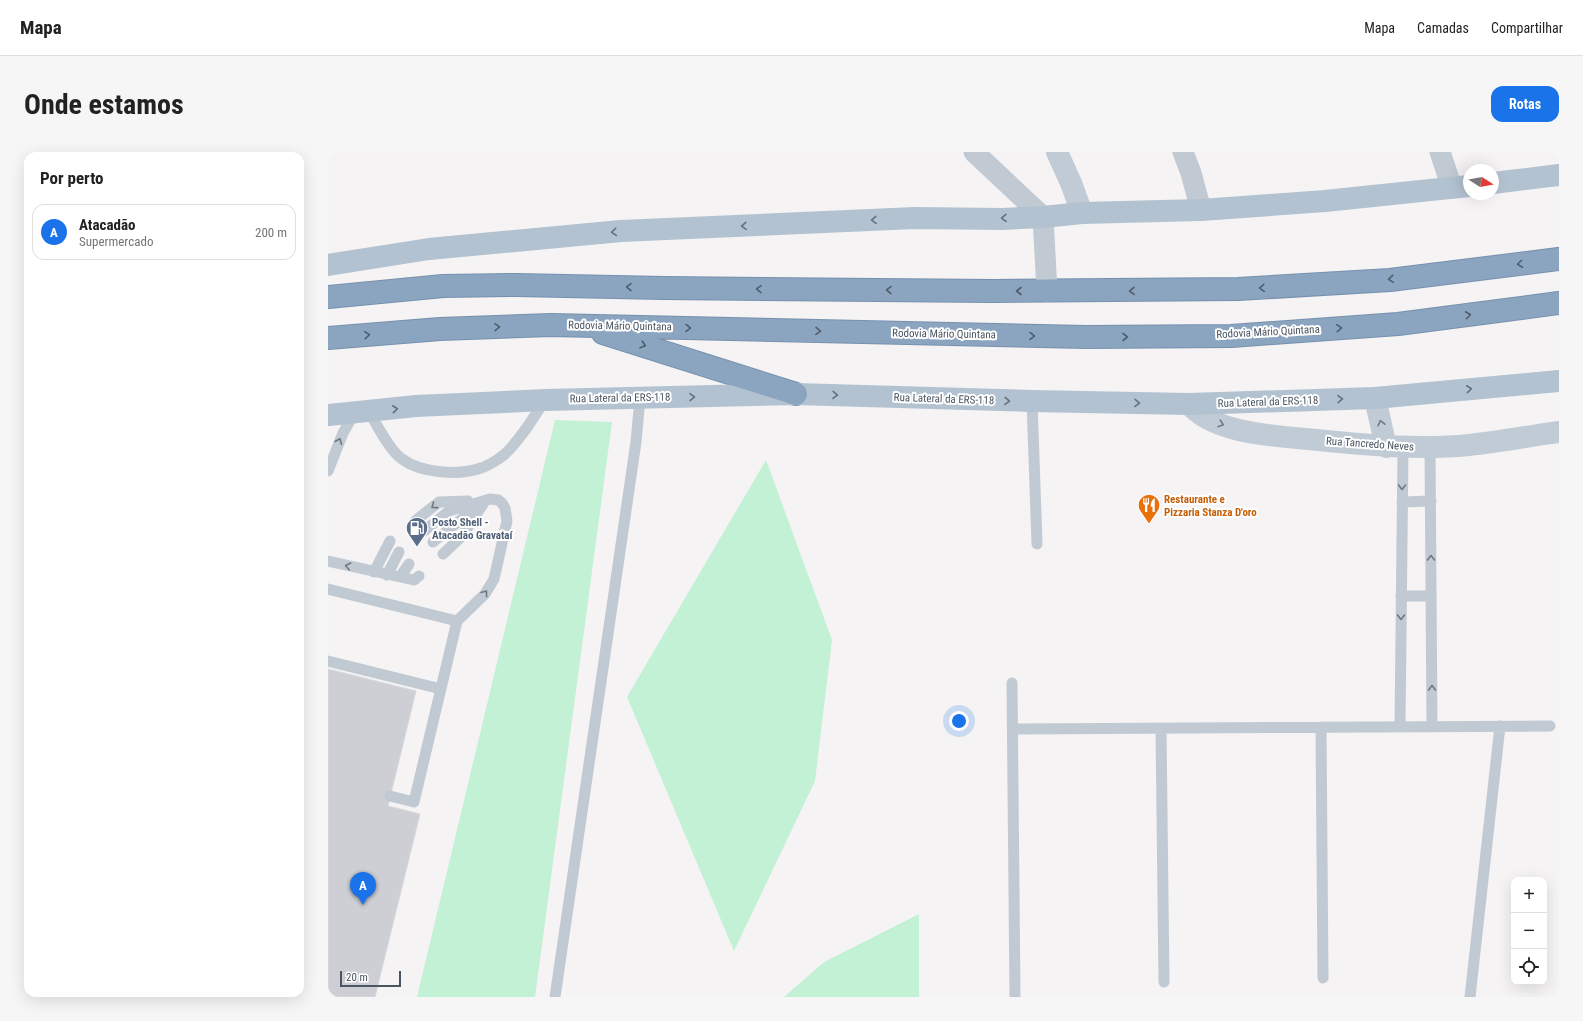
<!DOCTYPE html>
<html lang="pt">
<head>
<meta charset="utf-8">
<style>
	body { margin:0; font-family:"Roboto Condensed",sans-serif; background:#f6f6f6; color:#222 }
	.controls { position:absolute; right:12px; bottom:12px; display:grid; overflow:hidden; border-radius:8px; box-shadow:0 4px 16px #0002 }
	.controls button { width:36px; height:36px; display:grid; place-items:center; padding:0; border:0; border-bottom:1px solid #e0e0e0; background:#fff; color:#222; font:20px sans-serif }
	.compass { position:absolute; left:1135px; top:12px; width:36px; height:36px; border-radius:50%; background:#fff; box-shadow:0 4px 16px #0002; rotate:101deg }
	.scale { position:absolute; left:12px; bottom:10px; width:61px; box-sizing:border-box; padding-left:4px; border:2px solid #4a5661; border-top:0; font-size:11px; line-height:14px; white-space:nowrap; color:#4a5661; -webkit-text-stroke:3px #fff; paint-order:stroke }
	.you { position:absolute; left:631px; top:569px; width:14px; height:14px; margin:-10px; border:3px solid #fff; border-radius:50%; background:#1a73e8; box-shadow:0 0 0 6px #1a73e833 }
	.badge { display:grid; place-items:center; width:26px; height:26px; border-radius:50%; background:#1a73e8; color:#fff; font-size:13px; font-weight:700 }
	.pin { position:absolute; translate:-50% -33px; filter:drop-shadow(0 1px 2px #0008) }
	.pin::after { content:''; position:absolute; top:21px; width:14px; height:12px; background:inherit; clip-path:polygon(0 0,100% 0,50% 100%) }
	.list { margin:0; padding:0; list-style:none }
	h2 { display:flex; justify-content:space-between; align-items:center; height:52px; margin:0; padding:0 16px; font-size:17px }
	h2 small { font-size:13px; font-weight:400; color:#767676 }
	.list li { display:grid; grid-template-columns:26px 1fr auto; gap:12px; align-items:center; box-sizing:border-box; height:56px; margin:0 8px 8px; padding:0 8px; border:1px solid #e0e0e0; border-radius:12px }
	.list b { display:block; font-size:15px; white-space:nowrap }
	.list p { margin:0; font-size:13px; white-space:nowrap; color:#767676 }
	.list em { font-size:13px; font-style:normal; color:#767676 }
	.icon { flex:none; width:22px; height:22px; fill:none; stroke:currentColor; stroke-width:2; stroke-linecap:round; stroke-linejoin:round }
	.map { position:relative; flex:none; width:1231px; height:845px; overflow:hidden; border-radius:12px }
	header { display:flex; align-items:center; gap:24px; box-sizing:border-box; height:56px; padding:0 20px; background:#fff; border-bottom:1px solid #e0e0e0 }
	header strong { font-size:19px }
	nav { display:flex; gap:22px; margin-inline-start:auto; font-size:14px }
	.intro { display:flex; align-items:center; justify-content:space-between; box-sizing:border-box; height:96px; padding:0 24px }
	h1 { margin:0; font-size:28px }
	.button { padding:10px 18px; border-radius:12px; background:#1a73e8; color:#fff; font-size:14px; font-weight:700 }
	main { display:flex; gap:24px; padding:0 24px }
	aside { flex:1; background:#fff; border-radius:12px; box-shadow:0 4px 16px #0002 }
	.map>svg:first-child { display:block }
	.green { fill:#c3f1d5 }
	.building { fill:#cdcfd5; stroke:#d7d9de }
	.lines { fill:none; stroke-linecap:round; stroke-linejoin:round }
	.highway-casing { stroke:#7690ad; stroke-width:24 }
	.lane { stroke:#c1cad2; stroke-width:11 }
	.street { stroke:#c1cad2; stroke-width:21 }
	.secondary { stroke:#c1cbd6; stroke-width:22 }
	.primary { stroke:#b3c2d1; stroke-width:22 }
	.highway { stroke:#8ba5c1; stroke-width:22 }
	.oneway { stroke:#64717d }
	.oneway2 { stroke:#505e6b }
	.oneway3 { stroke:#6e7984 }
	.oneway4 { stroke:#6e7983 }
	.labels { text-anchor:middle; dominant-baseline:central; stroke-width:4; stroke-linejoin:round; paint-order:stroke }
	.street-label { font-size:11px; fill:#4a5661; stroke:#fff }
	.food-label { font-size:11px; font-weight:bold; fill:#c56008; stroke:#fff; text-anchor:start }
	.service-label { font-size:11px; font-weight:bold; fill:#4e5e75; stroke:#fff; text-anchor:start }
</style>
</head>
<body>
<header>
<strong>Mapa</strong>
<nav><a>Mapa</a><a>Camadas</a><a>Compartilhar</a></nav>
</header>
<div class="intro"><h1>Onde estamos</h1><a class="button">Rotas</a></div>
<main>
<aside>
<h2>Por perto<small></small></h2>
<ul class="list">
<li><span class="badge">A</span><div><b>Atacadão</b><p>Supermercado</p></div><em>200 m</em></li>
</ul>
</aside>
<div class="map">
<svg width="1231" height="845" viewBox="0 0 1231 845">
	<rect width="100%" height="100%" fill="#f5f3f3"/>
	<path class="green" d="M227 268 284 270 207 845H89Z
		M438 308 504 488 487 629 406 799 299 545Z
		M591 762V845H456L496 810Z"/>
	<path class="building" d="M0 517 88 539 60 654 92 662 47 845H0Z"/>
	<g class="lines">
		<g class="highway-casing">
			<path id="highway" d="M0 145 115 134 188 133 336 136 665 139 910 137 1062 128 1231 107
				M275 181 468 242
				M0 186 112 177 223 173 758 185 903 184 1070 172 1231 151"/>
		</g>
		<path class="lane" d="M704 249 709 392
			M41 259C48 272 62 299 74 307 93 321 131 324 153 316 160 314 171 307 177 302 193 287 205 266 217 248
			M1102 295 1104 575
			M0 319 15 281 27 260
			M1074 350 1103 349
			M87 369 111 350 140 349
			M96 379 121 359 162 347 170 348 174 351 177 356 179 369 166 427 157 442 129 469
			M105 390 150 354
			M115 402 134 384 157 349
			M0 409 86 428 91 424
			M46 420 62 389
			M59 423 71 400
			M72 425 81 412
			M0 437 129 469 86 650 62 644
			M1073 444H1103
			M0 509 113 537
			M684 531 687 845
			M993 575 995 826
			M1072 575 1075 296
			M833 576 836 830
			M685 577 1222 574
			M227 845 308 290 312 246
			M1142 845 1172 574"/>
		<path class="street" d="M646 0 715 65 719 139
			M855 0 863 21 873 58
			M1112 0 1124 36"/>
		<path class="secondary" d="M729 0 743 31 754 61
			M1047 246 1058 295
			M861 252C887 283 952 284 989 288 1040 293 1090 298 1141 293 1171 290 1201 284 1231 280"/>
		<path class="primary" d="M1165 31 1231 23
			M0 113 101 97 293 79 587 66 674 67 715 65 754 61 873 58 997 49 1141 34
			M0 263 88 254 218 248 468 242 704 249 861 252 1047 246 1231 229"/>
		<use href="#highway" class="highway"/>
	</g>
	<defs><path id="oneway-chevron" d="M-2-3.5L2.5 0L-2 3.5" fill="none" stroke-width="1.6" stroke-linecap="round" stroke-linejoin="round"/></defs>
	<g class="oneway">
		<use href="#oneway-chevron" transform="translate(676 66) rotate(179)"/>
		<use href="#oneway-chevron" transform="translate(546 68) rotate(177)"/>
		<use href="#oneway-chevron" transform="translate(416 74) rotate(177)"/>
		<use href="#oneway-chevron" transform="translate(286 80) rotate(175)"/>
		<use href="#oneway-chevron" transform="translate(1141 237) rotate(-6)"/>
		<use href="#oneway-chevron" transform="translate(507 243) rotate(2)"/>
		<use href="#oneway-chevron" transform="translate(364 245) rotate(-1)"/>
		<use href="#oneway-chevron" transform="translate(1012 247) rotate(-2)"/>
		<use href="#oneway-chevron" transform="translate(679 249) rotate(2)"/>
		<use href="#oneway-chevron" transform="translate(809 251) rotate(1)"/>
		<use href="#oneway-chevron" transform="translate(67 257) rotate(-6)"/>
	</g>
	<g class="oneway2">
		<use href="#oneway-chevron" transform="translate(1192 112) rotate(173)"/>
		<use href="#oneway-chevron" transform="translate(1063 127) rotate(175)"/>
		<use href="#oneway-chevron" transform="translate(301 135) rotate(-179)"/>
		<use href="#oneway-chevron" transform="translate(934 136) rotate(176)"/>
		<use href="#oneway-chevron" transform="translate(431 137) rotate(-179)"/>
		<use href="#oneway-chevron" transform="translate(561 138) rotate(-179)"/>
		<use href="#oneway-chevron" transform="translate(691 139) rotate(180)"/>
		<use href="#oneway-chevron" transform="translate(804 139) rotate(179)"/>
		<use href="#oneway-chevron" transform="translate(1140 163) rotate(-7)"/>
		<use href="#oneway-chevron" transform="translate(169 175) rotate(-2)"/>
		<use href="#oneway-chevron" transform="translate(360 176) rotate(1)"/>
		<use href="#oneway-chevron" transform="translate(1011 176) rotate(-4)"/>
		<use href="#oneway-chevron" transform="translate(490 179) rotate(1)"/>
		<use href="#oneway-chevron" transform="translate(39 183) rotate(-5)"/>
		<use href="#oneway-chevron" transform="translate(704 184) rotate(1)"/>
		<use href="#oneway-chevron" transform="translate(797 185)"/>
		<use href="#oneway-chevron" transform="translate(315 193) rotate(18)"/>
	</g>
	<g class="oneway3">
		<use href="#oneway-chevron" transform="translate(1053 271) rotate(-103)"/>
		<use href="#oneway-chevron" transform="translate(893 272) rotate(19)"/>
	</g>
	<g class="oneway4">
		<use href="#oneway-chevron" transform="translate(11 289) rotate(-67)"/>
		<use href="#oneway-chevron" transform="translate(1074 335) rotate(91)"/>
		<use href="#oneway-chevron" transform="translate(106 354) rotate(144)"/>
		<use href="#oneway-chevron" transform="translate(1103 406) rotate(-90)"/>
		<use href="#oneway-chevron" transform="translate(20 414) rotate(-167)"/>
		<use href="#oneway-chevron" transform="translate(157 441) rotate(-53)"/>
		<use href="#oneway-chevron" transform="translate(1073 465) rotate(91)"/>
		<use href="#oneway-chevron" transform="translate(1104 536) rotate(-90)"/>
	</g>
	<defs>
		<g id="restaurant-pin" transform="scale(1.15)"><path d="M0 17L-7.5 6A9.5 9.5 0 1 1 7.5 6Z" fill="#e8710a" stroke="#fff"/><path d="M-5-6h1v4h1v-4h1v4h1v-4h1v5L-1.5 .5V6h-2V.5L-5-1ZM5-6V6H3V1.5H1.5Q1.5-4 5-6Z" fill="#fff"/></g>
		<g id="fuel-pin" transform="scale(1.15)"><path d="M0 17L-7.5 6A9.5 9.5 0 1 1 7.5 6Z" fill="#5c6f8a" stroke="#fff"/><path d="M-5.5-6h7V0h2V4h1.3V-2.5L3-4.5l.8-.8L6-3V5H2.5V1h-1V6h-7ZM-4.2-4.7v3.2H.2V-4.7Z" fill="#fff"/></g>
	</defs>
	<g fill-rule="evenodd">
		<use href="#restaurant-pin" x="821" y="353"/>
		<use href="#fuel-pin" x="89" y="376"/>
	</g>
	<g class="labels">
		<g class="street-label">
			<text transform="translate(292 174) rotate(1)">Rodovia Mário Quintana</text>
			<text transform="translate(940 180) rotate(-3)">Rodovia Mário Quintana</text>
			<text transform="translate(616 182) rotate(1)">Rodovia Mário Quintana</text>
			<text transform="translate(292 246) rotate(-1)">Rua Lateral da ERS-118</text>
			<text transform="translate(616 247) rotate(2)">Rua Lateral da ERS-118</text>
			<text transform="translate(940 250) rotate(-2)">Rua Lateral da ERS-118</text>
			<text transform="translate(1042 292) rotate(4)">Rua Tancredo Neves</text>
		</g>
		<g class="food-label">
			<text x="836" y="347">Restaurante e<tspan x="836" dy="13">Pizzaria Stanza D'oro</tspan></text>
		</g>
		<g class="service-label">
			<text x="104" y="370">Posto Shell -<tspan x="104" dy="13">Atacadão Gravataí</tspan></text>
		</g>
	</g>
</svg>
<div class="controls">
<button>+</button>
<button>−</button>
<button><svg class="icon" aria-label="locate" viewBox="0 0 24 24"><circle cx="12" cy="12" r="6"/><path d="M12 2v4M12 18v4M2 12h4M18 12h4"/></svg></button>
</div>
<svg class="compass" viewBox="-18 -18 36 36"><path d="M0-13l5 13h-10z" fill="#e53935"/><path d="M0 13l5-13h-10z" fill="#767676"/></svg>
<div class="scale">20 m</div>
<div class="you"></div>
<div class="pin badge" style="left:35px;top:753px">A</div>
</div>
</main>
</body>
</html>
